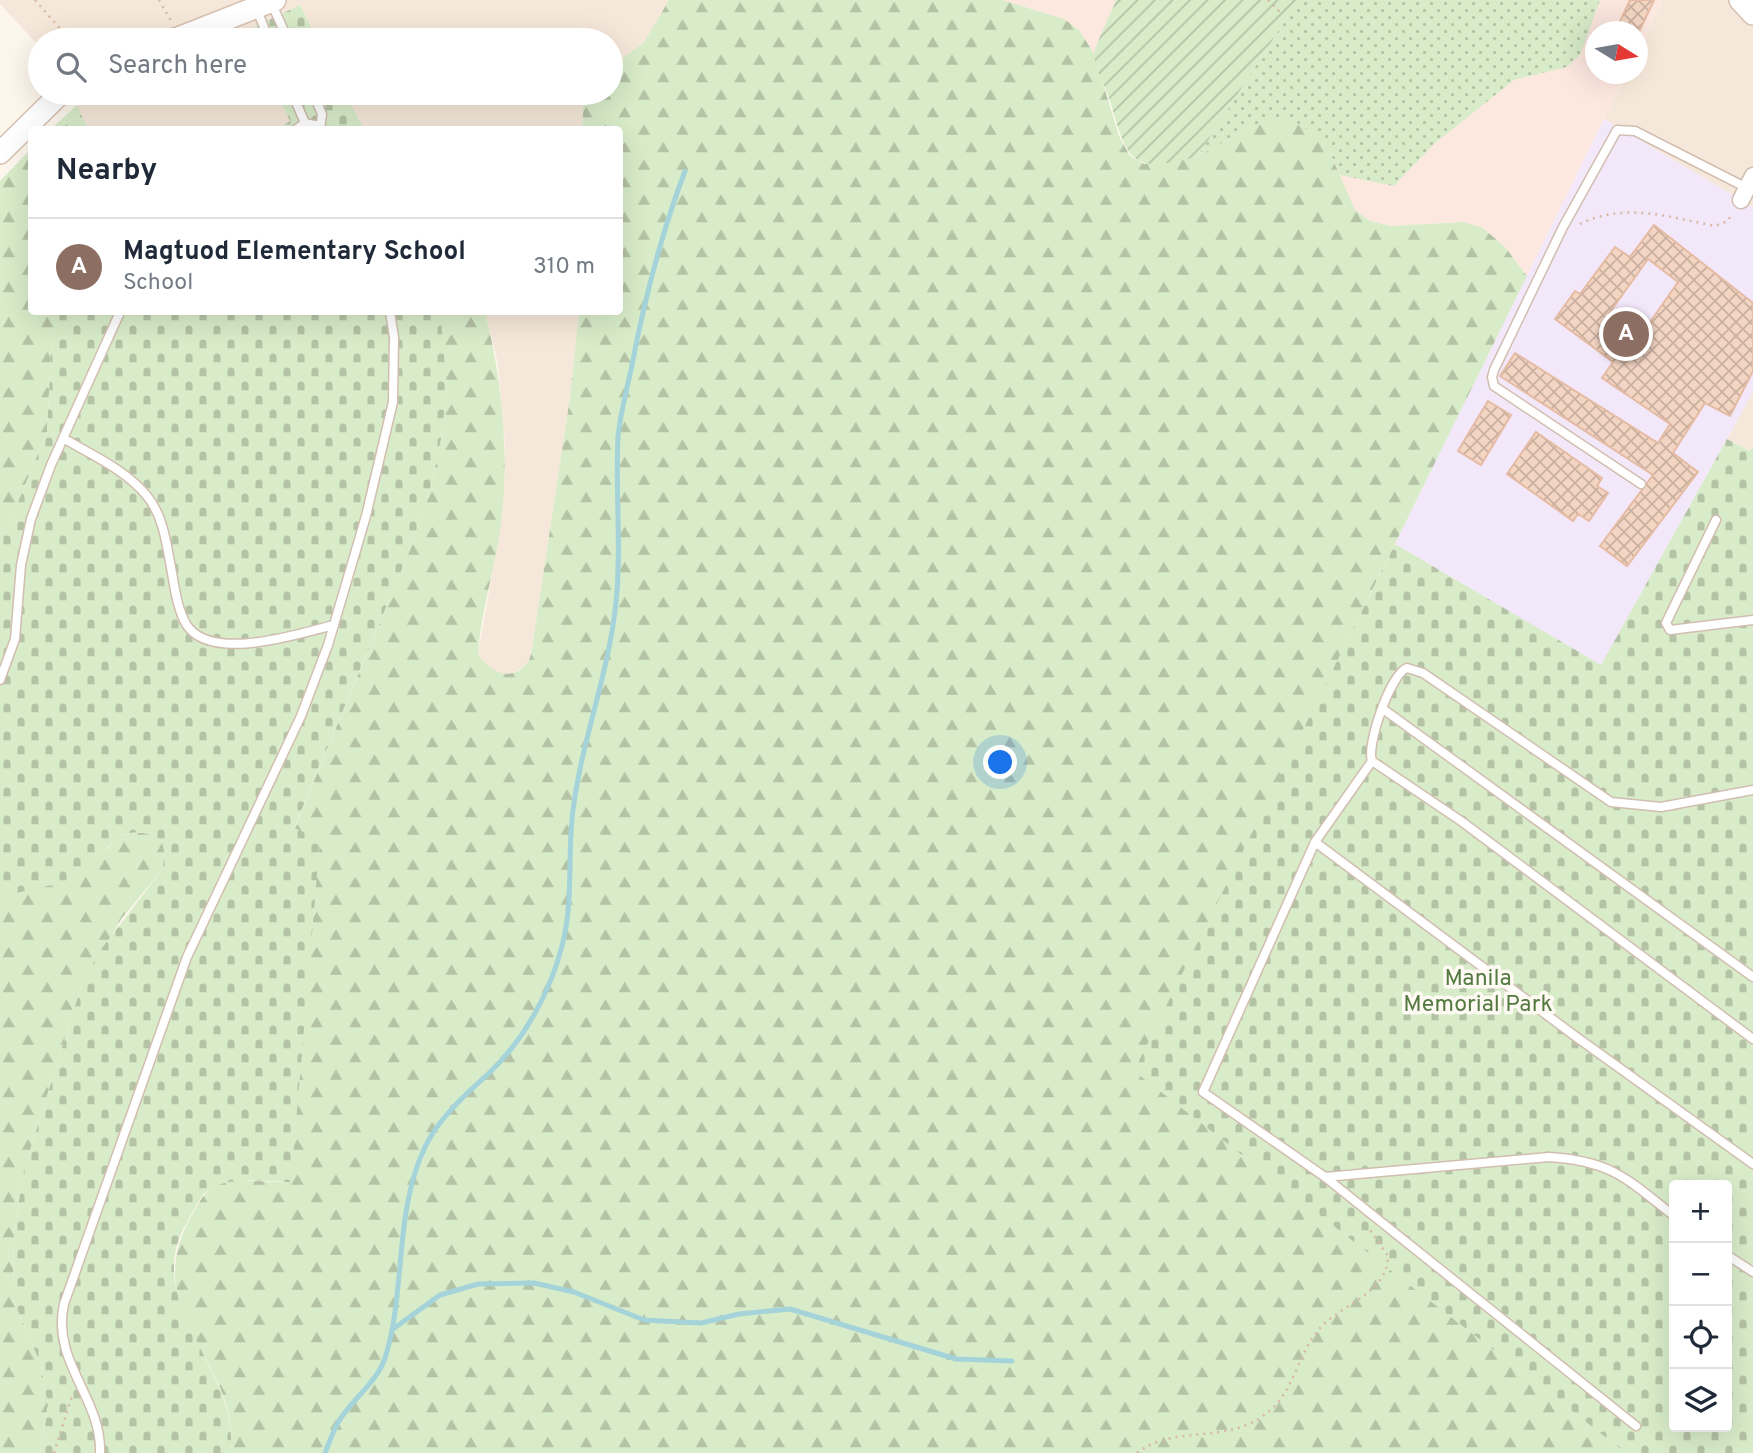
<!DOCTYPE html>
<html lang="en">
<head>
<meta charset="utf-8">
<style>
	body { margin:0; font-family:Overpass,sans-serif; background:#f6f6f7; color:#1f2937 }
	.controls { position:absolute; right:21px; bottom:21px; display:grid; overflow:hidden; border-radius:7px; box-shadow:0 7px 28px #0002 }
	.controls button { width:63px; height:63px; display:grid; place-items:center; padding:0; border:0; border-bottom:2px solid #e0e1e3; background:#fff; color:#1f2937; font:35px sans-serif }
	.compass { position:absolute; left:1585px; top:21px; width:63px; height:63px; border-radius:50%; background:#fff; box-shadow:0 7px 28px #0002; rotate:101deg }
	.you { position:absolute; left:1001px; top:763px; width:24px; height:24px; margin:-18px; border:5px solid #fff; border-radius:50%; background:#1a73e8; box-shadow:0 0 0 10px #1a73e833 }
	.badge { display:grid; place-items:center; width:46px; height:46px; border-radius:50%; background:#e76f51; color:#fff; font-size:23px; font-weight:700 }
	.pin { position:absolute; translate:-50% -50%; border:4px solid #fff; box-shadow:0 2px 7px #0006 }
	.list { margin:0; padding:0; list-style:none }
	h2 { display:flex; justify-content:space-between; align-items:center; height:91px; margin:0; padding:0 28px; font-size:30px }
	h2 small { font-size:23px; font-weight:400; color:#747a83 }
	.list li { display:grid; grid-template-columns:46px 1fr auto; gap:21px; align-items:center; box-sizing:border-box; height:98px; padding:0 28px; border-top:2px solid #e0e1e3 }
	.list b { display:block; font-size:26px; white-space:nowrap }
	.list p { margin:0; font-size:23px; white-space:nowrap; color:#747a83 }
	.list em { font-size:23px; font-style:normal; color:#747a83 }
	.icon { flex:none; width:38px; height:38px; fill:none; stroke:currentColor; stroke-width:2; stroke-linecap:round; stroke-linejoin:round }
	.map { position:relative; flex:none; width:1753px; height:1453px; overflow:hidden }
	.search { position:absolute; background:#fff; box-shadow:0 7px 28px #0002; left:28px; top:28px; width:595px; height:77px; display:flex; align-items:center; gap:18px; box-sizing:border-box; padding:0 24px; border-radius:38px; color:#747a83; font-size:26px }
	.panel { position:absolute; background:#fff; box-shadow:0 7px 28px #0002; left:28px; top:126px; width:595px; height:189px; border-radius:7px }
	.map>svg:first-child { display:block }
	.residential { fill:#f5e8da }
	.commercial { fill:#fde8e0 }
	.education { fill:#f3e8fa }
	.grass { fill:url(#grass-dots) }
	.forest { fill:url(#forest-firs) }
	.cemetery { fill:url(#cemetery-stones); fill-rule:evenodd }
	.garden { fill:url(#garden-furrows) }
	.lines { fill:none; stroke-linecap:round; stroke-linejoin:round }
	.stream { stroke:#a5d3da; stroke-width:5 }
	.building { fill:url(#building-cross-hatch); stroke:#e6bba3; stroke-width:2; fill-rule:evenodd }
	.service-casing { stroke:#d1beb0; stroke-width:11 }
	.minor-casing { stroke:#d1beb0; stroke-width:19 }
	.secondary-casing { stroke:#d6c0b0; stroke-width:24 }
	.path { stroke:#d9b8a5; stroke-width:2.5; stroke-dasharray:2 5; stroke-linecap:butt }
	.service { stroke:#fff; stroke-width:8 }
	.minor { stroke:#fff; stroke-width:16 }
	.secondary { stroke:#fff; stroke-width:21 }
	.labels { text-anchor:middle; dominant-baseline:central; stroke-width:7; stroke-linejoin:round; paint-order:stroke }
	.park-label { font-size:23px; fill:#537a41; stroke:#fffaf3 }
</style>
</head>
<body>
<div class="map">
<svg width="1753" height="1453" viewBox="0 0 1753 1453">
	<defs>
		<pattern id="grass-dots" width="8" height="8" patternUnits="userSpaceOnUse" patternTransform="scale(1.75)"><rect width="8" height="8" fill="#d8ecc9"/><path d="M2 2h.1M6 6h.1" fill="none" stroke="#b4c2a5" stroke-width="1.8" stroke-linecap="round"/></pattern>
		<pattern id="forest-firs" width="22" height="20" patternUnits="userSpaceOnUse" patternTransform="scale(1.75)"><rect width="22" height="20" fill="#d8ecc9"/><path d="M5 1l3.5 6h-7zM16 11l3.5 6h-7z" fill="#b4c2a5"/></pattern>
		<pattern id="cemetery-stones" width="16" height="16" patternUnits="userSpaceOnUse" patternTransform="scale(1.75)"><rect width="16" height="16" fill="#d8ecc9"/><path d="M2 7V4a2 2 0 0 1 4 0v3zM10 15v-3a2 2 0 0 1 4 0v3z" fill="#b4c2a5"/></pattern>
		<pattern id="garden-furrows" width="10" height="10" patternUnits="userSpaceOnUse" patternTransform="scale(1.75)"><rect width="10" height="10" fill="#d8ecc9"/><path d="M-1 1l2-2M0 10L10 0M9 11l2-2" fill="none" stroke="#b4c2a5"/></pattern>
		<pattern id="building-cross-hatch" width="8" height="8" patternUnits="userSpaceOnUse" patternTransform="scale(1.75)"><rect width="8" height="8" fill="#f3d5c3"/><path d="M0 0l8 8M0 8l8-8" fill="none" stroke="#cab0a1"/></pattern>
	</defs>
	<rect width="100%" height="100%" fill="#fdf6ec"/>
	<path class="residential" d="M0 0H669L644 42 611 67V40H318L300 5 248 30 253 40H40V47L0 4Z
		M1663 0H1753V207L1604 119 1627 74H1638V51Z
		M70 93H277L291 121 276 130 88 129Z
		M345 93H585L582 130 364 129Z
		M485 312H579L570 397 533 642 528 663 514 673 501 674 485 666 478 653 500 530 505 444 498 364Z
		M1753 392V447L1751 451 1727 439Z"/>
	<path class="commercial" d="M1002 0H1663L1638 51V32H1596V74H1627L1527 276 1505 247 1483 228 1464 222 1391 226 1370 221 1355 210 1346 193 1293 121 1271 119 1255 125 1198 156 1169 164 1064 19Z"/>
	<path class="education" d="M1604 119 1753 207V392L1601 666 1395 544Z"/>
	<path class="grass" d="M1298 0H1600L1580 55 1567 67 1514 80 1434 144 1394 186 1340 175 1329 151 1255 125 1198 156Z"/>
	<path class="forest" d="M669 0H1002L1064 19 1080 31 1094 54 1119 136 1130 156 1144 164 1198 156 1255 125 1271 119 1293 121 1310 131 1329 151 1355 210 1370 221 1391 226 1464 222 1483 228 1505 247 1527 276 1135 1071 1626 1453H230C244 1362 133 1314 193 1213 200 1201 207 1187 222 1183 243 1178 269 1183 291 1182L294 829 409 552 429 495 441 439 447 387 438 312H485C503 383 510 458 500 531 494 572 481 612 478 653 487 671 511 684 527 663 531 658 532 648 533 642L570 397 579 312H620V130L582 129 584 95 611 93V67L644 42Z
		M77 106 88 129H51L76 106Z
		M31 149 32 312H59L51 352 47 432 0 546V181Z
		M135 832 151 834 162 841 165 854 162 870 122 918 81 987 24 1170 14 1232 13 1299 41 1365 48 1405 40 1453H0V899L16 891 52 885 92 863 119 837Z"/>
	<path class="cemetery" d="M300 5 318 40H253L248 30Z
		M277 93H345L364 129 276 130 290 121Z
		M59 312H438L441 321 447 387 441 439 429 495 409 552 294 828 320 839 291 1182C265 1182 223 1174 204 1194 197 1202 192 1214 187 1222 138 1305 243 1371 230 1453H40L48 1406 41 1365 13 1299 14 1232 24 1170 81 987 99 952 162 870 165 854 162 841C116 812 106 862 73 878 50 889 23 888 0 899V546L47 432 51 352Z
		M1727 439 1750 451 1753 447V1453H1626L1134 1071 1395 544 1601 665ZM1674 1185H1727V1427H1674Z"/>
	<path class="garden" d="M1116 0H1298L1198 156C1131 175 1128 162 1110 101 1106 87 1095 69 1094 55 1094 46 1112 12 1116 0Z"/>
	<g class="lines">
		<path class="stream" d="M393 1329 440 1295 478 1284 534 1283 574 1292 644 1320 701 1323 739 1314 790 1309 956 1359 1012 1361
			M325 1453C329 1443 333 1431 339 1421 352 1399 379 1381 386 1355 406 1287 394 1212 425 1147 439 1118 464 1096 487 1075 523 1042 550 993 562 946 574 901 567 855 573 810 582 739 609 673 616 602 622 547 615 492 618 437 620 415 626 392 631 370 644 301 660 237 685 171"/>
	</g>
	<path class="building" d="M1630 0H1654L1639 32H1615Z
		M1654 225 1753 303V371L1730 416 1705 403 1673 453 1698 472 1627 566 1600 546 1653 475 1500 376 1515 353 1658 443 1670 424 1602 378 1613 362 1555 319 1575 291 1580 294 1615 247 1630 257ZM1648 259 1678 282 1639 338 1608 315Z
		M1488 401 1511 415 1481 465 1458 451Z
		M1536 432 1602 478 1597 486 1608 493 1589 521 1578 514 1573 521 1507 474Z"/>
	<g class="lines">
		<g class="service-casing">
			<path id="service" d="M271 2 288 40
				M257 10 269 40
				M292 93 305 123
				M313 93 322 114 320 130
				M295 130 305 123 319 126
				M63 438C92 455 126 470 147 496 162 514 166 540 170 562 174 582 176 606 186 624 210 663 298 634 334 625
				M1641 484 1494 386 1492 377 1494 370 1563 227 1617 130 1635 131 1747 188
				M1716 520 1666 623 1670 630 1753 620
				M0 680 15 639 21 565 31 519 51 465 120 312
				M1383 709 1753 977
				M1372 761 1315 842 1203 1092 1325 1177 1636 1426
				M1753 790 1661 807 1611 802 1423 673 1407 668C1391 673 1366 745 1372 761L1378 765 1461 821 1753 1039
				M1315 842 1575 1036 1753 1164
				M1325 1177 1549 1157C1612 1161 1627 1179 1674 1216
				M1727 1255 1753 1272
				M100 1453C102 1398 51 1362 64 1304L187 957 301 716 328 645 366 516 393 402 394 337 390 312"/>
		</g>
		<g class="minor-casing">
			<path id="minor" d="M1741 200 1753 176"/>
		</g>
		<g class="secondary-casing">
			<path id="secondary" d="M1740 0 1753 14
				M173 40 275 0
				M0 153 61 93"/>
		</g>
		<path class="path" d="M35 0 70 40
			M159 0 171 21
			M1268 0 1281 13
			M1580 224C1625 202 1669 217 1715 226L1728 221 1732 213
			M54 1453 72 1396
			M1137 1453C1169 1428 1213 1440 1249 1424 1299 1401 1292 1354 1325 1323 1347 1303 1388 1291 1388 1256L1370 1230"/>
		<use href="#service" class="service"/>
		<use href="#minor" class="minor"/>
		<use href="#secondary" class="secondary"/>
	</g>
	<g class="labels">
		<g class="park-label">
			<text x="1478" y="979">Manila<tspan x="1478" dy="26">Memorial Park</tspan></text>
		</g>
	</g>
</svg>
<div class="controls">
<button>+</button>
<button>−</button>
<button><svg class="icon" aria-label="locate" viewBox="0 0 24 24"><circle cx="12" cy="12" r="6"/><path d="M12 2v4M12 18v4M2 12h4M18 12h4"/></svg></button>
<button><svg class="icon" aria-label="layers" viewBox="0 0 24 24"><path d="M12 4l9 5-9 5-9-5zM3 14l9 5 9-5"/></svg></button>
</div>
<svg class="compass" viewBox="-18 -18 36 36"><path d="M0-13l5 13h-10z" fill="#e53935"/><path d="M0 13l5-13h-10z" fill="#747a83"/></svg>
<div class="you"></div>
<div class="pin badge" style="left:1626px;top:334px;background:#8d6e63">A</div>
<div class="search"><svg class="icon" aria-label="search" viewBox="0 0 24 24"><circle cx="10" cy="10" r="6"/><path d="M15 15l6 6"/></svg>Search here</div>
<section class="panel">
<h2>Nearby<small></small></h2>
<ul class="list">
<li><span class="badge" style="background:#8d6e63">A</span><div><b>Magtuod Elementary School</b><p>School</p></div><em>310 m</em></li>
</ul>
</section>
</div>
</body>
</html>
